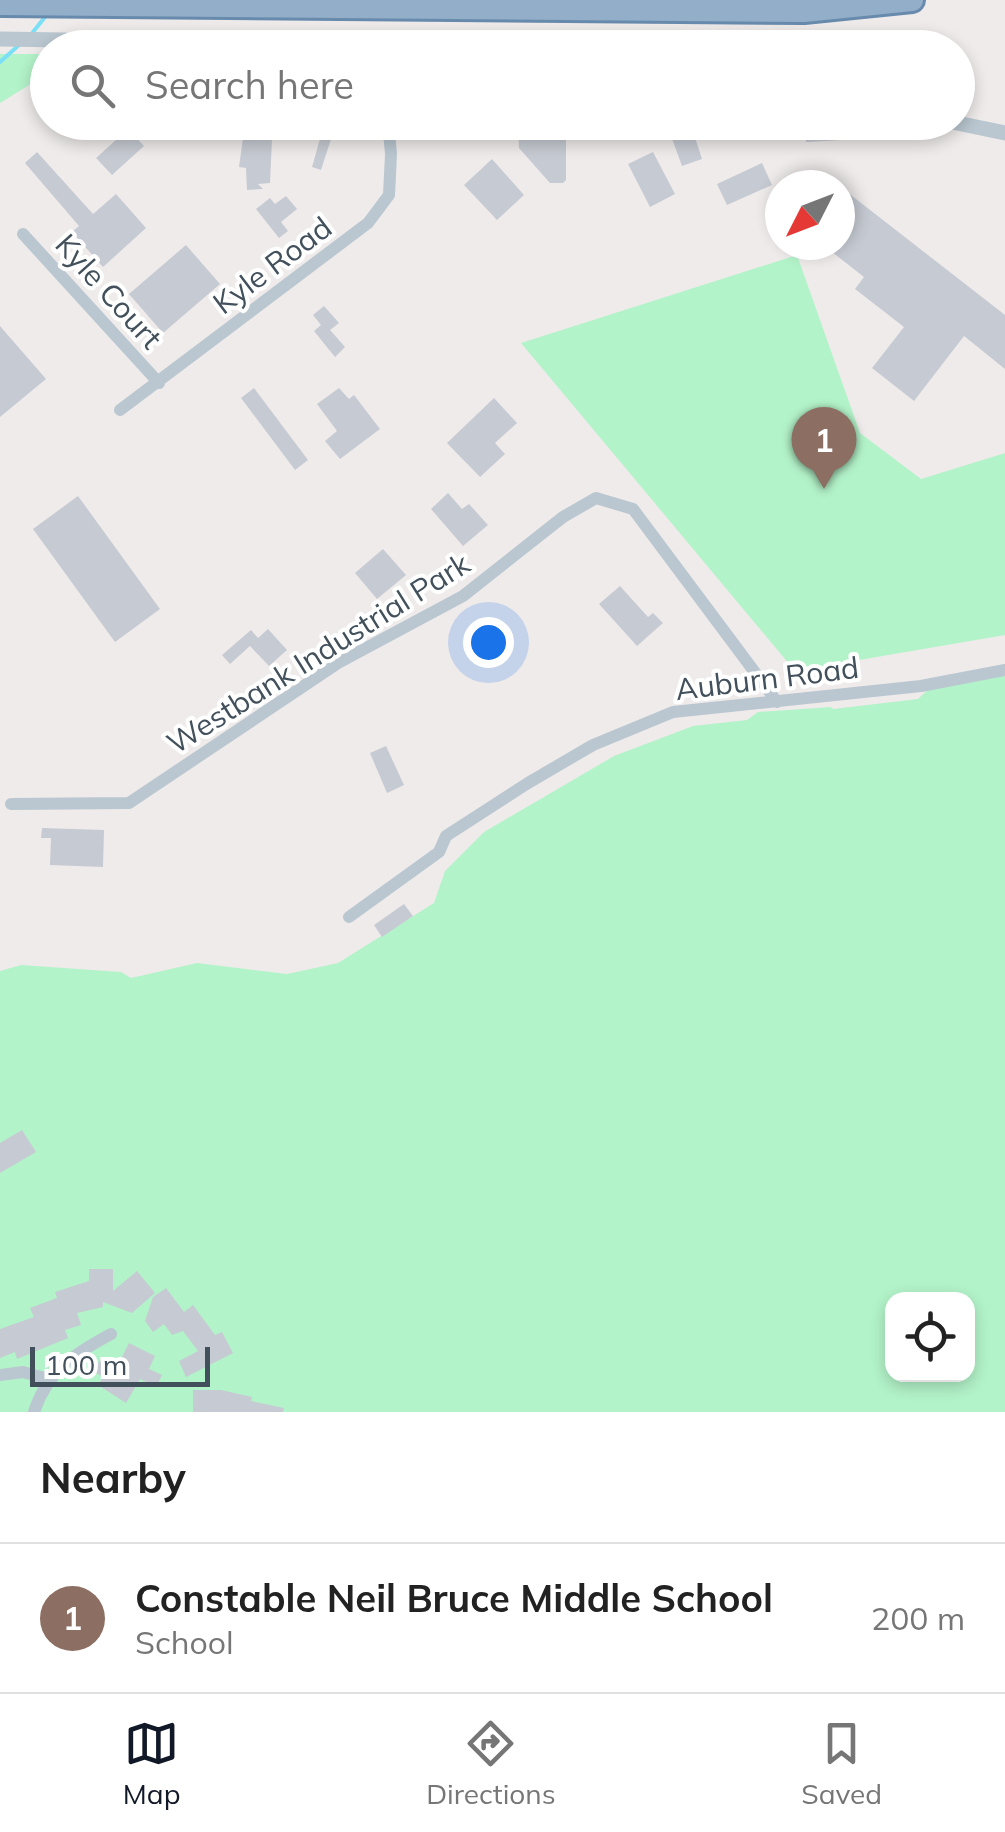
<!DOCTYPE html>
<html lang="en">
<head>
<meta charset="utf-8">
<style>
	body { margin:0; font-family:Mulish,sans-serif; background:#f2f2f2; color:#222 }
	.controls { position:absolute; right:30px; bottom:30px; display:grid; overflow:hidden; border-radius:20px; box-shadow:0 5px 15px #0003 }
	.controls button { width:90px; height:90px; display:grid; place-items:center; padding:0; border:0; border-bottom:2px solid #e0e0e0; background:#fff; color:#222; font:50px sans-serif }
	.compass { position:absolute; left:765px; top:170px; width:90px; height:90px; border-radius:50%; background:#fff; box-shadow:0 5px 15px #0003; rotate:228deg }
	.scale { position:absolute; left:30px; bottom:25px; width:180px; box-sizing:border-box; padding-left:10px; border:5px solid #42505b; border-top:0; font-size:28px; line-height:35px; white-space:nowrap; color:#42505b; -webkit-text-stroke:8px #fff; paint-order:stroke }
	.you { position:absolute; left:488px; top:642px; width:35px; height:35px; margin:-25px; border:8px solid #fff; border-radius:50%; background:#1a73e8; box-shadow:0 0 0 15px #1a73e833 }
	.badge { display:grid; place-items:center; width:65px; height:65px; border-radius:50%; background:#111827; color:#fff; font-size:32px; font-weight:700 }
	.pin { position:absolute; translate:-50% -82px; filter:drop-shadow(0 2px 5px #0008) }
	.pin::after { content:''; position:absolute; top:52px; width:35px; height:30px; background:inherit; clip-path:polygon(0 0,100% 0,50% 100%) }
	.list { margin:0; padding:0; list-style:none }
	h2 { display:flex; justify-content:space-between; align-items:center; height:130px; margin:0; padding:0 40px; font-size:42px }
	h2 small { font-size:32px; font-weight:400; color:#767676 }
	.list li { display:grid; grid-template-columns:65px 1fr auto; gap:30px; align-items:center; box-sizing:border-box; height:150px; padding:0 40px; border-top:2px solid #e0e0e0 }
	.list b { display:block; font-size:38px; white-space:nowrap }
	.list p { margin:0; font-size:32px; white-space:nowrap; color:#767676 }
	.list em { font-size:32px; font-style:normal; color:#767676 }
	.icon { flex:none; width:55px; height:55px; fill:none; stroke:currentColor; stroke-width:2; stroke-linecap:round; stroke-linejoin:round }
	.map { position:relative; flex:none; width:1005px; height:1412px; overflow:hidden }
	.search { position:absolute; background:#fff; box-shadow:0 5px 15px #0003; left:30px; right:30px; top:30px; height:110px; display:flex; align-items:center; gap:25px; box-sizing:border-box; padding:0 35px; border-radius:55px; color:#767676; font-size:38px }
	.sheet { height:280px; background:#fff }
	nav { display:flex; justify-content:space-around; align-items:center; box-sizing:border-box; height:140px; border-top:2px solid #e0e0e0; background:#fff; font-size:28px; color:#767676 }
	nav a { display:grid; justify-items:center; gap:5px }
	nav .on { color:#111827 }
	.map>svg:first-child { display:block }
	.green { fill:#b3f3c9; fill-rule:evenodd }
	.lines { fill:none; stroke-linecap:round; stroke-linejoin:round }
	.stream { stroke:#7be0f5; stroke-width:4 }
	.building { fill:#c6cad2 }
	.trunk-casing { stroke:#688bad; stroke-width:28 }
	.minor { stroke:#bac7d0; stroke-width:12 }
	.tertiary { stroke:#bac7d0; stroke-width:15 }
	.trunk { stroke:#92aec8; stroke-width:22 }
	.labels { text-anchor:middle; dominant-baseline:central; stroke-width:8; stroke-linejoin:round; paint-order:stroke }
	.street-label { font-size:30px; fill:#42505b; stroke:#fff }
</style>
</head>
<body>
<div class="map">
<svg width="1005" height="1412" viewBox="0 0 1005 1412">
	<rect width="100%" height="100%" fill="#efebeb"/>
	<path class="green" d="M0 54H47V74L0 103Z
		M797 255 860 433 921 479 1005 453V635L795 671 521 343Z
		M1005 672V1412H0V971L21 965 121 972 131 978 197 963 287 974 338 963 434 903 445 871 484 832 614 756 693 726 747 720 758 712 831 707 833 709 918 699 934 684ZM892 1300H968V1374H892Z"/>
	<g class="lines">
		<path class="stream" d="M33 32 49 12
			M0 62 19 45"/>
	</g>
	<path class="building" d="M235 122H353V139H331L321 170 312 167 320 139H272L270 183 258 184 263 189 247 190 246 168 239 167 243 138H235Z
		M518 122H566V180L563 183H550L519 148Z
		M666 122H690L702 159 682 166Z
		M805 122H842L843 140 806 142Z
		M128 129 144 146 112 175 96 158Z
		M37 152 93 214 116 194 146 228 103 267 72 232 79 226 25 163Z
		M653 152 675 194 650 207 628 164Z
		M492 159 524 195 497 220 464 185Z
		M762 163 772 185 727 205 717 184Z
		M847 192 1005 315V369L964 336 914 401 872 368 904 327 855 289 864 277 823 245H840V200Z
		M286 196 297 209 281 222 288 231 279 238 256 209 270 198 275 204Z
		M186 245 220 284 163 333 129 294Z
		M324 306 339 323 330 330 345 347 335 357 314 331 321 325 313 315Z
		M0 326 46 379 0 417Z
		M254 388 308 460 295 470 241 398Z
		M339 388 349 399 354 395 380 429 340 459 325 441 337 431 317 404Z
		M494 398 517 423 495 443 505 454 480 477 447 443Z
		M448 493 462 509 469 504 488 525 463 546 431 509Z
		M78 496 160 609 115 642 33 529Z
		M383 549 406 575 377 599 355 573Z
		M620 586 648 617 653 613 663 623 637 646 599 604Z
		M268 629 287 650 269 666 250 646 230 664 222 655 251 630 258 638Z
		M386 746 404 785 387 793 370 753Z
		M42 828 104 830 103 867 50 865 51 838H41Z
		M404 904 413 916 382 937 374 925Z
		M22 1130 36 1152 0 1173V1143Z
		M89 1269H113V1291L137 1271 155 1293 132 1313 103 1302V1307L77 1313 81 1325 65 1330 68 1338 17 1359 15 1352 0 1358V1329L34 1317 30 1308 57 1298 55 1292 89 1281Z
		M166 1288 184 1312 193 1305 215 1335 222 1332 233 1353 186 1377 179 1361 198 1351 183 1331 172 1335 164 1324 153 1332 145 1321 153 1297Z
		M129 1343 155 1356 149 1369 162 1375 156 1387 140 1379 126 1403 98 1385 103 1377 93 1371 101 1359 116 1369Z
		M193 1390H221L252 1397 251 1401 284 1408 283 1412H193Z"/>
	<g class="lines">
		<g class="trunk-casing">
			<path id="trunk" d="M0 4 804 11 912 0"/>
		</g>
		<path class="minor" d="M23 234 159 383
			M120 410 368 223 389 195 391 154 388 122
			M11 804 129 803 338 663 463 596 563 517 596 498 633 509 777 702
			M349 917 439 852 446 836 528 783 593 745 673 712 921 686 1005 670
			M0 1375 23 1372 48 1379
			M34 1412C48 1370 74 1354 111 1334"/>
		<path class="tertiary" d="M0 39 381 45 789 44 813 48
			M952 122 1005 133"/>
		<use href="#trunk" class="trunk"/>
	</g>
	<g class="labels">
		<g class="street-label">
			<text transform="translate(272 265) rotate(-37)">Kyle Road</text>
			<text transform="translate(109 291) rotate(48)">Kyle Court</text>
			<text transform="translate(318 653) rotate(-32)">Westbank Industrial Park</text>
			<text transform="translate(767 678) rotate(-7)">Auburn Road</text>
		</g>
	</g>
</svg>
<div class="controls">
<button><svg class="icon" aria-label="locate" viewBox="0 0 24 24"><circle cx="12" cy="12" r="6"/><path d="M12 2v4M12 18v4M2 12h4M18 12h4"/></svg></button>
</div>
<svg class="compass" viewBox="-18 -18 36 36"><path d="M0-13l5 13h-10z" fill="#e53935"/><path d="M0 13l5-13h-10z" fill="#767676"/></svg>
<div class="scale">100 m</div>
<div class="you"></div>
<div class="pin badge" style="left:824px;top:489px;background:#8d6e63">1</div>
<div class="search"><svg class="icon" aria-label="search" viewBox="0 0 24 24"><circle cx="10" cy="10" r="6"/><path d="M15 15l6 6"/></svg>Search here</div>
</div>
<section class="sheet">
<h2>Nearby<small></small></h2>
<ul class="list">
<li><span class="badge" style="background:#8d6e63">1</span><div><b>Constable Neil Bruce Middle School</b><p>School</p></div><em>200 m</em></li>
</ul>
</section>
<nav>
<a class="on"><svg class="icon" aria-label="map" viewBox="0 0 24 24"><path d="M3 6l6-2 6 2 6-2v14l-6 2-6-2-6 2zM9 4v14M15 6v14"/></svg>Map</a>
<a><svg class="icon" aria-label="directions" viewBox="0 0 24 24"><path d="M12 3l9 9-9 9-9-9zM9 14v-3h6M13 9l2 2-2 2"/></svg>Directions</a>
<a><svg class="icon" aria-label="saved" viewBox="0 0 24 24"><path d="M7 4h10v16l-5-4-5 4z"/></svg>Saved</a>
</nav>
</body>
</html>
